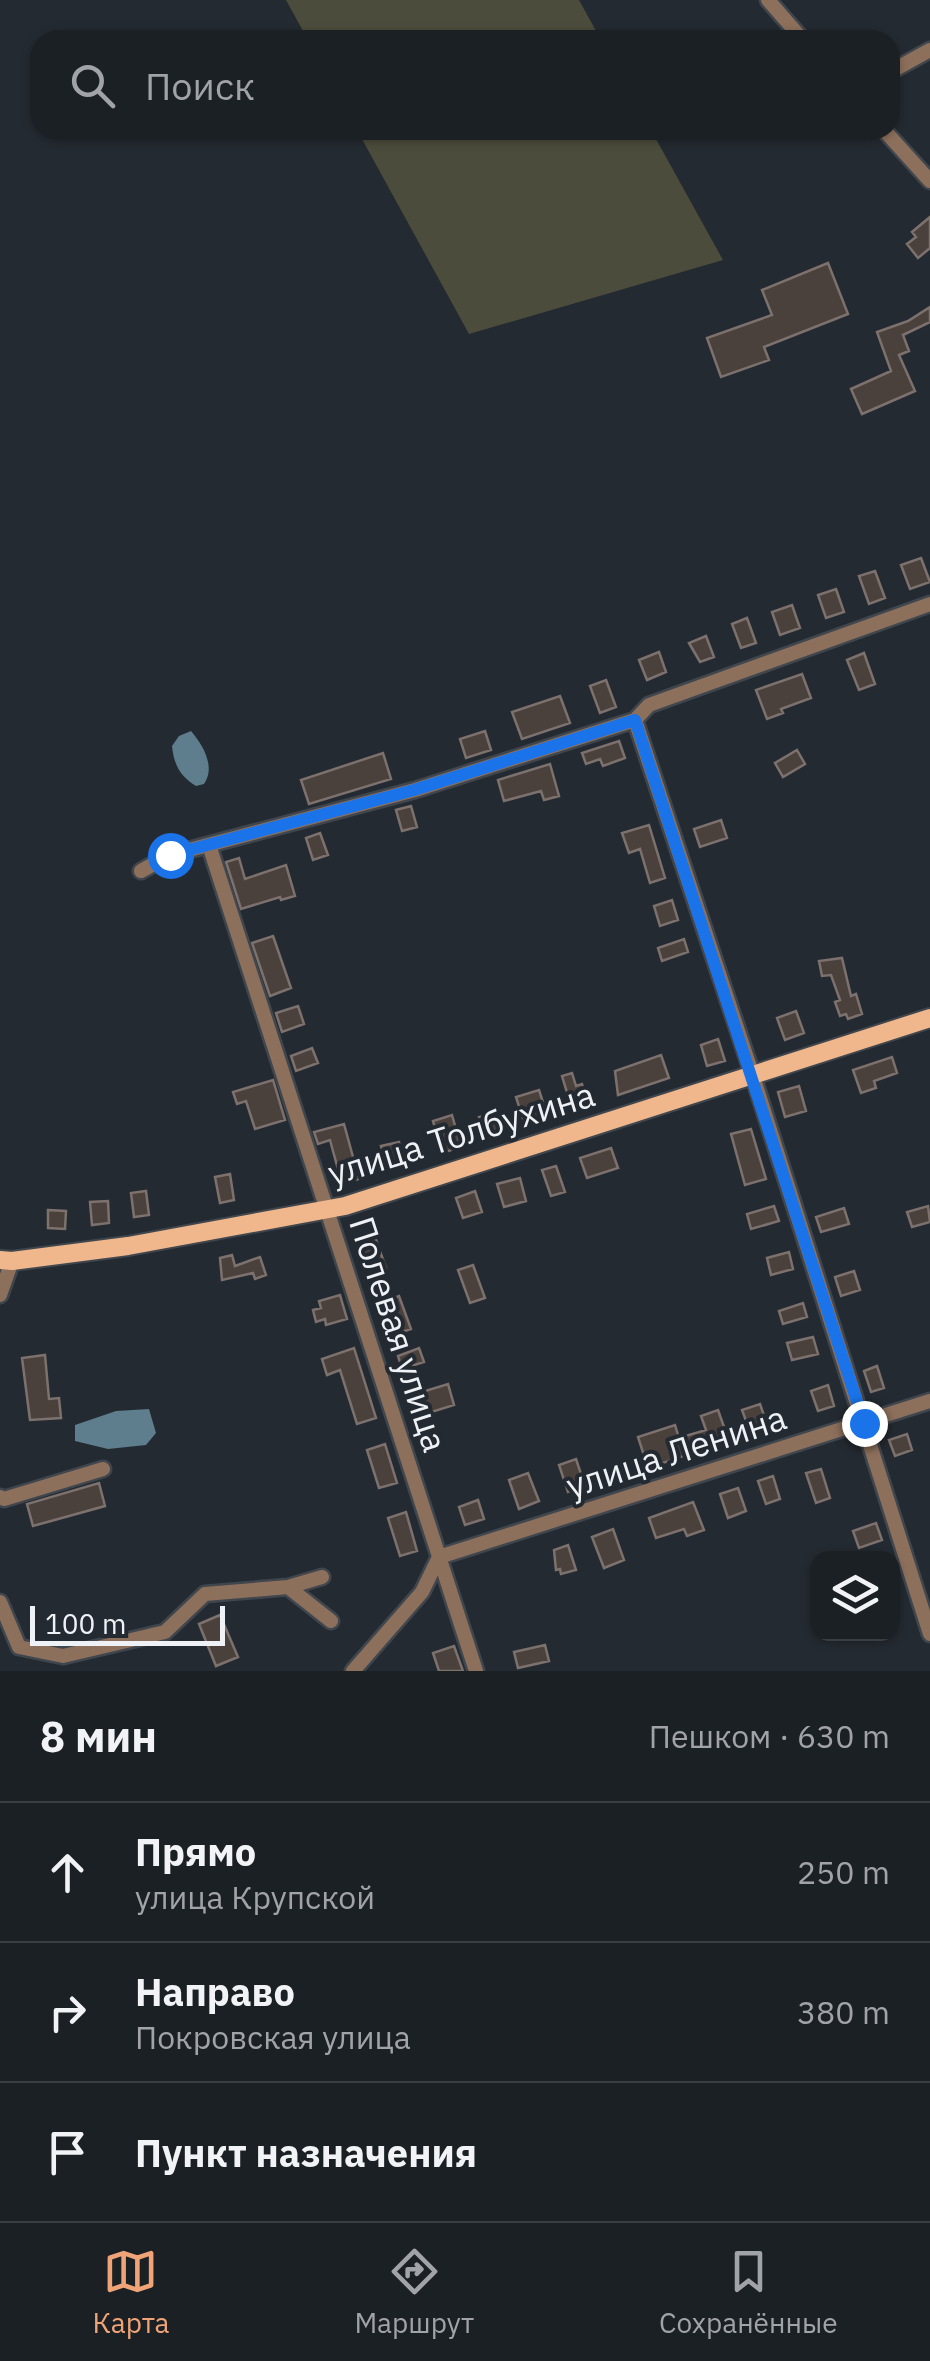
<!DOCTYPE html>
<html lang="ru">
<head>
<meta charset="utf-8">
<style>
	body { margin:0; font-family:"IBM Plex Sans",sans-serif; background:#282d32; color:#f1f3f6 }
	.controls { position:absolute; right:30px; bottom:30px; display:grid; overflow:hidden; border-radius:20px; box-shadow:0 2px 8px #0004 }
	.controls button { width:90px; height:90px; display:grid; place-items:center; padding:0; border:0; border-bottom:2px solid #393e42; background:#1b2025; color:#f1f3f6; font:50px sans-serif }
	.scale { position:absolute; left:30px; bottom:25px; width:195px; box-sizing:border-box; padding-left:10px; border:5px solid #eef2f6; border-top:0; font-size:28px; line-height:35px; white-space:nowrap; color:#eef2f6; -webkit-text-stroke:8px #242a31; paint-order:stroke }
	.stop { position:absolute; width:30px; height:30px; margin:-22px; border:8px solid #1a73e8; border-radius:50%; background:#fff }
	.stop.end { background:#1a73e8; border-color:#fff; box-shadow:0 2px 10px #0008 }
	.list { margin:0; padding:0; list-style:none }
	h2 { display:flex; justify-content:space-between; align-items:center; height:130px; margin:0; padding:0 40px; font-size:42px }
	h2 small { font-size:32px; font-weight:400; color:#a0a3a7 }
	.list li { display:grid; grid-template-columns:65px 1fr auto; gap:30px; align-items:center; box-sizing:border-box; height:140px; padding:0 40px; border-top:2px solid #393e42 }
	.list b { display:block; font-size:38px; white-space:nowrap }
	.list p { margin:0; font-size:32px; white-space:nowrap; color:#a0a3a7 }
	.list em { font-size:32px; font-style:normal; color:#a0a3a7 }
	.icon { flex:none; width:55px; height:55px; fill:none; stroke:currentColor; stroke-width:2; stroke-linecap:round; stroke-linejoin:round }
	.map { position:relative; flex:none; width:930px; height:1671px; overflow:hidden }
	.search { position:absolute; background:#1b2025; box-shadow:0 2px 8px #0004; left:30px; right:30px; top:30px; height:110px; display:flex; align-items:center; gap:25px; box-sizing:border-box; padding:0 35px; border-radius:30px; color:#a0a3a7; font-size:38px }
	.sheet { height:550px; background:#1b2025 }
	nav { display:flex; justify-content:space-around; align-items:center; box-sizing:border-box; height:140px; border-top:2px solid #393e42; background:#1b2025; font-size:28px; color:#a0a3a7 }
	nav a { display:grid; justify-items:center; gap:5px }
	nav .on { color:#efa377 }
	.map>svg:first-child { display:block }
	.green { fill:#4b4c3b }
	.water { fill:#5e7d8d }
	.building { fill:#4a403c; stroke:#7c716d; stroke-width:2.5 }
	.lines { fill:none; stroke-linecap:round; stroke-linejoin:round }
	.minor-casing { stroke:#40464d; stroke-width:19 }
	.major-casing { stroke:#40464d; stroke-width:22 }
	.minor { stroke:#8d705c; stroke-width:14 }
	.major { stroke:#f1b78c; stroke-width:18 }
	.route { stroke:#1a73e8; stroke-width:12 }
	.labels { text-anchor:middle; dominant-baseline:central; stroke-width:8; stroke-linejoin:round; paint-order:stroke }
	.street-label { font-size:35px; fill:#eef2f6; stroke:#242a31 }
</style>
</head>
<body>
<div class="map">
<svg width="930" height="1671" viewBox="0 0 930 1671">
	<rect width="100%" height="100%" fill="#242a31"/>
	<path class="green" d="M286 0H579L601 40H308Z
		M357 130H651L723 260 469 334Z"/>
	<path class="water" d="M191 731C203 745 216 767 204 784L196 786C180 776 174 765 172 746L179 736Z
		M149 1409 156 1433 146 1445 108 1449 75 1441V1425L116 1411Z"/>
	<path class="building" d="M930 217V248L918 258 907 244 916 237 912 232Z
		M828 263 848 314 764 347 769 360 721 377 707 338 772 315 762 290Z
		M930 307V322L903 335 909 351 899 355 915 391 862 414 851 389 891 371 877 332 908 321Z
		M921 558 930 582 910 589 901 565Z
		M875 571 885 598 869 604 859 576Z
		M836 589 844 612 826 618 818 595Z
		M792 605 800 628 780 635 772 612Z
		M747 618 756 643 741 648 732 624Z
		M706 636 714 657 700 662 689 643Z
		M659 652 666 672 647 680 639 660Z
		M864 653 875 684 859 690 847 660Z
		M802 674 811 698 781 709 783 713 767 719 756 690Z
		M606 680 616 707 600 713 590 686Z
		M560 696 570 723 522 739 512 712Z
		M485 731 491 750 466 758 460 739Z
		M619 741 625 758 603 766 600 759 586 764 582 753Z
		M797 750 805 764 783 777 775 763Z
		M383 753 391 779 309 804 301 780Z
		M550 764 559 796 544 800 541 791 504 801 498 780Z
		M411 806 417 827 402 831 396 810Z
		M721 820 727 838 700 847 694 829Z
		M649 825 665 878 650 883 640 849 629 853 622 833Z
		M320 833 328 855 313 860 306 838Z
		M239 858 245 879 286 865 295 896 281 900 280 897 241 909 226 862Z
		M672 900 678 920 660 926 654 906Z
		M273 936 291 988 270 996 252 943Z
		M684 939 688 952 662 961 658 948Z
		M842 958 851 996 856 994 862 1014 848 1019 846 1014 840 1016 835 1002 840 1000 831 975 822 976 819 961Z
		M298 1006 304 1024 282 1032 276 1013Z
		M796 1011 804 1033 785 1040 777 1018Z
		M718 1039 725 1061 707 1066 701 1045Z
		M312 1048 318 1063 296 1071 291 1056Z
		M661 1055 669 1078 618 1095 615 1071Z
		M892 1057 897 1073 874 1081 876 1088 861 1093 853 1070Z
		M572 1073 576 1086 582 1084 588 1104 572 1109 562 1076Z
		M273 1080 285 1120 255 1129 246 1101 237 1104 233 1092Z
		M799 1086 806 1111 785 1117 778 1092Z
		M539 1090 548 1118 525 1125 516 1097Z
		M495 1112 501 1134 485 1139 479 1117Z
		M452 1115 461 1147 442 1153 433 1121Z
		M344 1124 359 1179 342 1184 330 1140 318 1144 314 1132Z
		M751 1129 766 1179 745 1185 731 1134Z
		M399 1142 402 1165 387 1169 381 1146Z
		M611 1148 618 1168 587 1178 580 1158Z
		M556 1166 565 1192 551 1196 542 1170Z
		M230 1174 234 1200 220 1203 215 1177Z
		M520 1178 526 1201 504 1207 497 1184Z
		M146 1191 149 1215 134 1217 131 1193Z
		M475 1191 482 1212 463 1218 456 1198Z
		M108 1201 109 1223 92 1225 90 1202Z
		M774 1206 779 1221 751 1229 747 1214Z
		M928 1206 930 1222 912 1227 907 1212Z
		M844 1208 849 1224 821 1232 816 1217Z
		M48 1210 66 1211 65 1229 48 1228Z
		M376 1240 386 1268 369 1274 360 1246Z
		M789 1252 793 1269 771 1275 767 1258Z
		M232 1255 235 1266 260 1257 266 1275 255 1279 253 1273 222 1280 220 1258Z
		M473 1265 485 1298 470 1303 458 1270Z
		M854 1271 860 1290 841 1296 835 1277Z
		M340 1295 347 1319 326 1325 325 1319 316 1322 313 1310 321 1308 319 1301Z
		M399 1296 411 1329 391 1336 379 1303Z
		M803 1303 807 1317 783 1324 779 1311Z
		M813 1337 818 1354 792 1360 787 1343Z
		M354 1348 376 1418 357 1424 340 1370 327 1375 322 1359Z
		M419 1348 424 1362 402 1369 398 1356Z
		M45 1355 49 1399 59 1398 61 1418 30 1420 22 1358Z
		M877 1366 884 1388 871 1392 864 1371Z
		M448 1384 454 1405 419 1416 412 1395Z
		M828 1385 834 1406 818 1411 811 1391Z
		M760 1404 768 1427 751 1434 742 1410Z
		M718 1410 729 1441 648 1468 638 1437 675 1425 679 1438 706 1430 701 1416Z
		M907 1434 912 1450 895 1456 889 1440Z
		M385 1444 397 1483 379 1488 367 1450Z
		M576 1459 585 1486 568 1492 559 1465Z
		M821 1469 830 1498 816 1503 806 1473Z
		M528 1473 539 1501 519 1509 509 1480Z
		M773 1476 780 1499 766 1504 758 1481Z
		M99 1483 105 1506 33 1526 27 1504Z
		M738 1488 746 1511 728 1518 720 1494Z
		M478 1500 484 1519 465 1525 459 1507Z
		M693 1502 704 1530 687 1536 684 1529 656 1538 649 1518Z
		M406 1512 417 1551 400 1556 388 1518Z
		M876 1523 882 1540 859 1548 853 1531Z
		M613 1529 624 1560 604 1568 592 1537Z
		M568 1545 576 1570 561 1574 560 1569 556 1570 554 1550Z
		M220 1615 238 1657 216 1666 199 1624Z
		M545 1645 549 1661 518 1668 514 1652Z
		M454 1646 463 1671H439L433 1653Z"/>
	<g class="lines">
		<g class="minor-casing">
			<path id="minor" d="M768 0 803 40
				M890 72 930 50
				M884 130 930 181
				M635 720 753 1076 930 1634
				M209 845 476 1671
				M141 871 170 855 415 790 635 720 649 705 930 604
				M0 1295 12 1261
				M0 1497 4 1499 103 1469
				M439 1557 930 1401
				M288 1587 322 1577
				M0 1602 19 1647 63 1656 165 1632 205 1594 288 1587 331 1621
				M353 1671 422 1592 439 1557"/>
		</g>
		<g class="major-casing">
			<path id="major" d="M0 1260 12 1261 128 1246 345 1206 930 1018"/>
		</g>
		<use href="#minor" class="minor"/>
		<use href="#major" class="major"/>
	</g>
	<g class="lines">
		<path class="route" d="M170 855 414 790 635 720 864 1423"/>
	</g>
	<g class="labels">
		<g class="street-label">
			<text transform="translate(461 1133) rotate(-17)">улица Толбухина</text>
			<text transform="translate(399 1334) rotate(72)">Полевая улица</text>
			<text transform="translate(676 1451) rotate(-18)">улица Ленина</text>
		</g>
	</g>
</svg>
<div class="controls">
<button><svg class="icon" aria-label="layers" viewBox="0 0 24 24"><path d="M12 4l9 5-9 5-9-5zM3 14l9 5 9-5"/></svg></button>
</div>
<div class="scale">100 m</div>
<div class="stop" style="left:170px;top:855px"></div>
<div class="stop end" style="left:864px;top:1423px"></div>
<div class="search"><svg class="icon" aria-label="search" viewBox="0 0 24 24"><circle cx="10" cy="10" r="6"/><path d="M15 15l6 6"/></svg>Поиск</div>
</div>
<section class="sheet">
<h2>8 мин<small>Пешком · 630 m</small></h2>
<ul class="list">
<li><svg class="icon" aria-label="ahead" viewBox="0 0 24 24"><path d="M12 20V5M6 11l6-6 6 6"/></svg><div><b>Прямо</b><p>улица Крупской</p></div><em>250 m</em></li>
<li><svg class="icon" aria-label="right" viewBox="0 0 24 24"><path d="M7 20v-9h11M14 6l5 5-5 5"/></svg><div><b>Направо</b><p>Покровская улица</p></div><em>380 m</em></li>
<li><svg class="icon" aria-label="arrive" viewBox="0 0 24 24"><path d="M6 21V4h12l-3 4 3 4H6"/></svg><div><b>Пункт назначения</b></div></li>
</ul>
</section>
<nav>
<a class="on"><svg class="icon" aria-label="map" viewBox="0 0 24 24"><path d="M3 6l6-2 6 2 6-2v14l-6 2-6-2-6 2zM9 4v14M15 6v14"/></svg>Карта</a>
<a><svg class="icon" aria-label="directions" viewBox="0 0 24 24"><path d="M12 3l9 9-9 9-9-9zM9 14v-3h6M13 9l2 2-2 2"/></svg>Маршрут</a>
<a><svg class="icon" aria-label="saved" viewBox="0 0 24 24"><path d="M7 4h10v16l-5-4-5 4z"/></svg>Сохранённые</a>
</nav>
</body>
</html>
